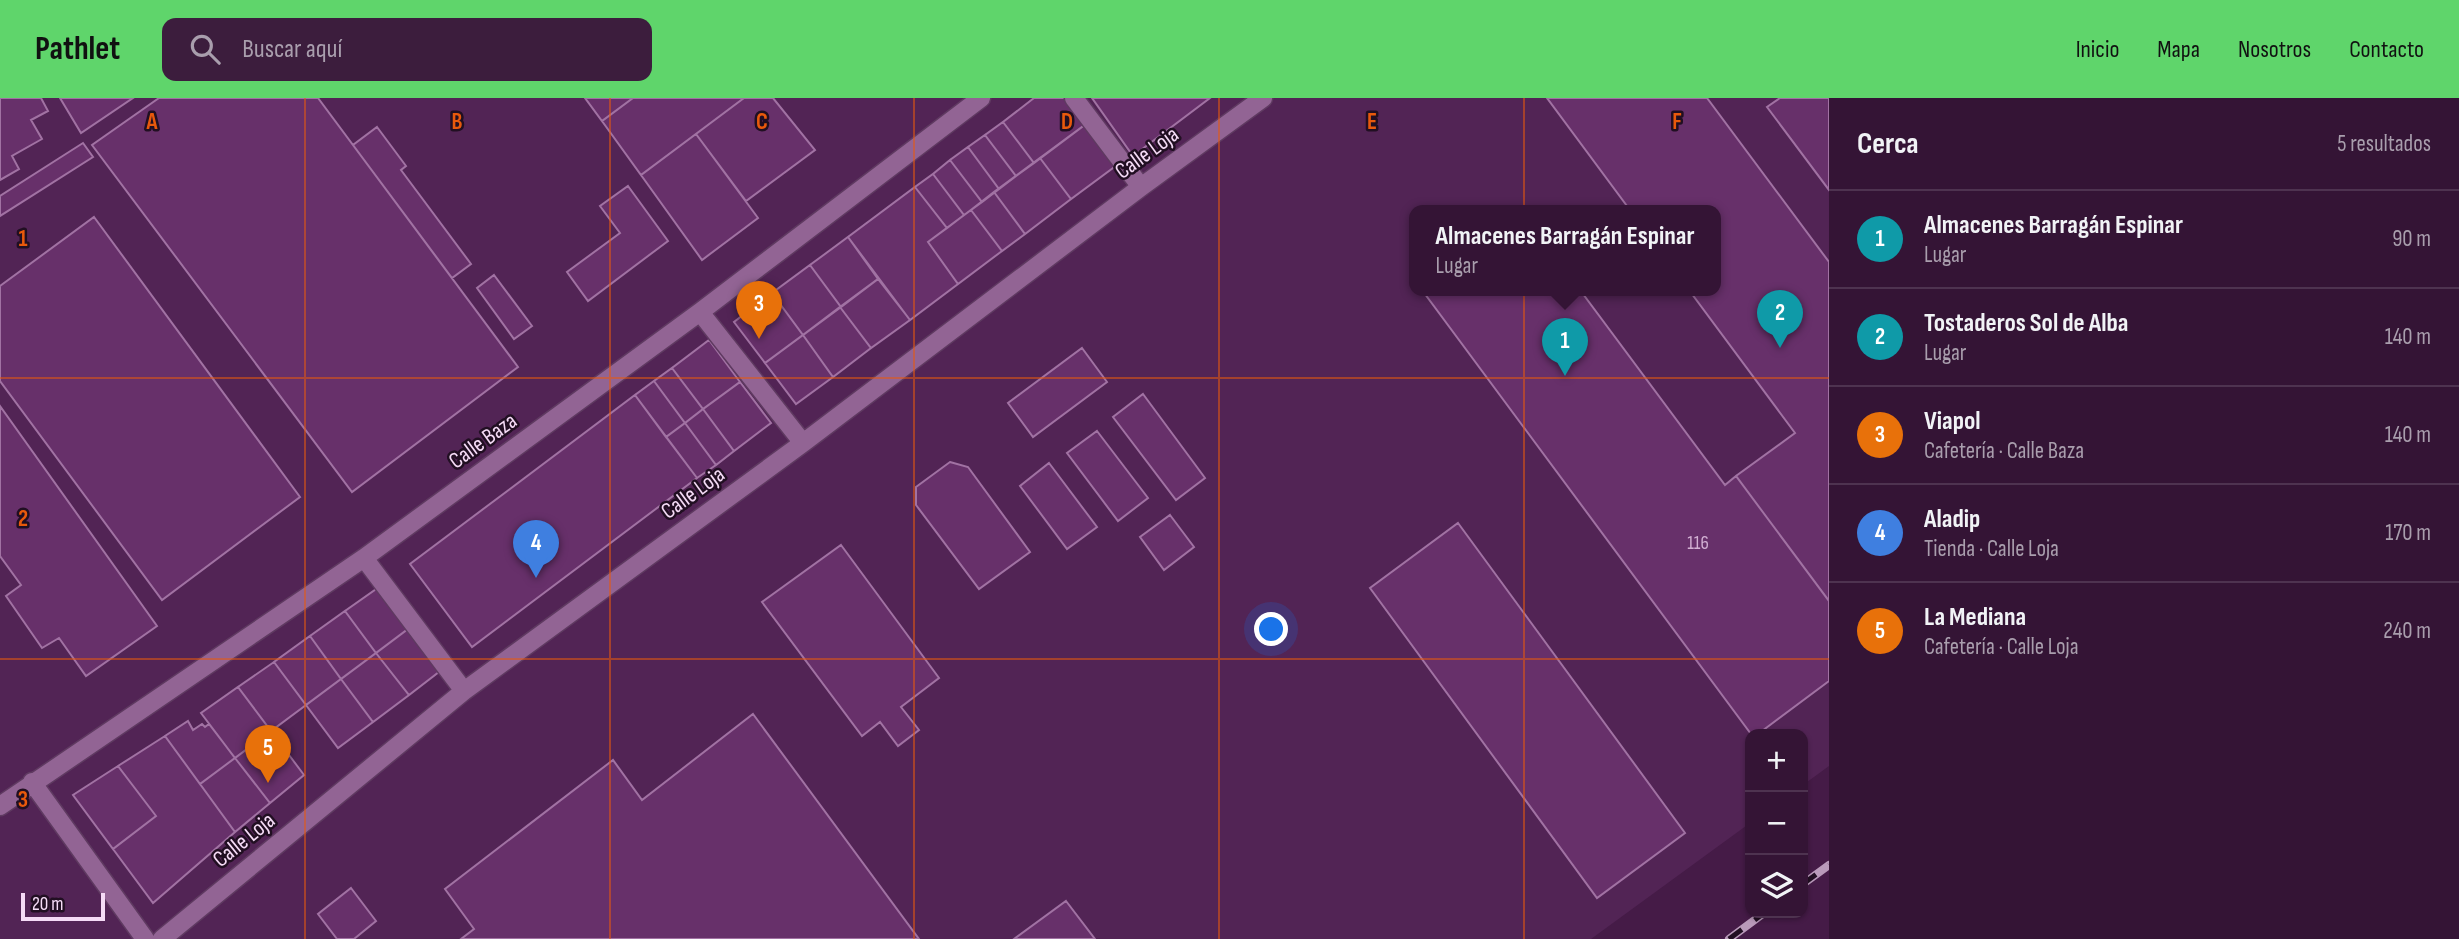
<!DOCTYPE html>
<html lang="es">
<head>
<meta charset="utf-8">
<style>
	body { margin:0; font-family:"Sofia Sans Condensed",sans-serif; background:#3c1d3d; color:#f1f3f6 }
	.controls { position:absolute; right:21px; bottom:21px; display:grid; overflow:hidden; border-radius:14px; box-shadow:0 2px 5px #0004 }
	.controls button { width:63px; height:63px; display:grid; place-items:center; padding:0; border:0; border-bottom:2px solid #4e3350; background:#341435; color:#f1f3f6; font:35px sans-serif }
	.scale { position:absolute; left:21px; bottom:18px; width:84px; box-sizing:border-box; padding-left:7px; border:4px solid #f5dbf6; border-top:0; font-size:19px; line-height:24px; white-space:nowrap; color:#f5dbf6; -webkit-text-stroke:5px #210f22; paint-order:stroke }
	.you { position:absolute; left:1272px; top:532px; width:24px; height:24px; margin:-18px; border:5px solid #fff; border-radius:50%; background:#1a73e8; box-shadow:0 0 0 10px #1a73e833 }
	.badge { display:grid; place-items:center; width:46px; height:46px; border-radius:50%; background:#5fd56b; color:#fff; font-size:23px; font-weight:700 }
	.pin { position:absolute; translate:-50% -58px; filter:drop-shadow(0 2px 4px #0008) }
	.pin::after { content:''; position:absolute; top:37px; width:24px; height:21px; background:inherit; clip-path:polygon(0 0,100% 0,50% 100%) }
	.popup { position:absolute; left:1409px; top:107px; width:312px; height:91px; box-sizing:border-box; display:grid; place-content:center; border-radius:14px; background:#341435; filter:drop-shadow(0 2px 5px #0005); font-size:23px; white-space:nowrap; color:#a99ead }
	.popup b { font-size:26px; color:#f1f3f6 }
	.popup::after { content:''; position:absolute; left:50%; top:100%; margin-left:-14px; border:14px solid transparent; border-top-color:#341435 }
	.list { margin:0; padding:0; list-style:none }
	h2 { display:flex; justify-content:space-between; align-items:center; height:91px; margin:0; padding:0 28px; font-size:30px }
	h2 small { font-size:23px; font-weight:400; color:#a99ead }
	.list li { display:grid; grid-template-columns:46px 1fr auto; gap:21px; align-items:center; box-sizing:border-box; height:98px; padding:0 28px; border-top:2px solid #4e3350 }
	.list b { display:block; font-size:26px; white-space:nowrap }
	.list p { margin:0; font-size:23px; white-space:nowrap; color:#a99ead }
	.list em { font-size:23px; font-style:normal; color:#a99ead }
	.icon { flex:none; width:38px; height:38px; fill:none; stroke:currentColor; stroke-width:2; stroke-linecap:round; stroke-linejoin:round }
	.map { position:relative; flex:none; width:1829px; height:841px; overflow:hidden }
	header { display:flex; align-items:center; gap:42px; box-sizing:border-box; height:98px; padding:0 35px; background:#5fd56b; color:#111 }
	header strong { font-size:33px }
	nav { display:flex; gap:38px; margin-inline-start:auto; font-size:24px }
	.search { width:490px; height:63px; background:#3c1d3d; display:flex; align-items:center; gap:18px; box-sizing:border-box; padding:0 24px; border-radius:14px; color:#a99ead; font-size:26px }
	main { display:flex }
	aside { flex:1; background:#341435 }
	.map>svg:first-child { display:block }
	.built { fill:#522455; fill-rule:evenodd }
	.building { fill:#67306a; stroke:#a172a3; stroke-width:2 }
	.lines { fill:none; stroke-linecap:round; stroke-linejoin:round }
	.minor-casing { stroke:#5f3a61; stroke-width:21 }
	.minor { stroke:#926494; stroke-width:18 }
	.rail-casing { stroke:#b99aba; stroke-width:8 }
	.rail { stroke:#210f22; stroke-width:5; stroke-dasharray:16; stroke-linecap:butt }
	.grid { fill:none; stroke:#e8590c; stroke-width:2; stroke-opacity:0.55 }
	.labels { text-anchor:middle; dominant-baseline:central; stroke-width:5; stroke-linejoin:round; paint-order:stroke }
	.number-label { font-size:19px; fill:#d2b0d3 }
	.street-label { font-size:23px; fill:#f5dbf6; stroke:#210f22 }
	.grid-label { font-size:23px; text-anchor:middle; font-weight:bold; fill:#e8590c; stroke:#210f22; stroke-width:5; stroke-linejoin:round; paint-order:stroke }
</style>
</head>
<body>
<header>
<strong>Pathlet</strong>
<div class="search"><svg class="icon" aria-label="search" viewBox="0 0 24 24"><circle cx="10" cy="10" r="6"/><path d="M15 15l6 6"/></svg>Buscar aquí</div>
<nav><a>Inicio</a><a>Mapa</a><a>Nosotros</a><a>Contacto</a></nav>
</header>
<main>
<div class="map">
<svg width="1829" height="841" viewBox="0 0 1829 841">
	<rect width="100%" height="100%" fill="#451b47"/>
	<path class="built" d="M0 0H1829V668L1803 687V636H1750V725L1591 841H0ZM1414 112H1716V192H1414Z"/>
	<path class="building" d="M0 0H41L48 13 31 22 42 41 12 58 19 71 0 82Z
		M60 0H133L81 35Z
		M159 0H318L518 269 352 394 92 47Z
		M585 0H633L602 23Z
		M633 0H744L641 77 602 23Z
		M744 0H773L815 52 746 103 696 36Z
		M1034 0H1067L1086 26 1034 65 1003 24Z
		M1092 0H1210L1133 58Z
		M1547 0H1707L1829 164V503L1736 378 1795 335 1689 192H1716V112H1630Z
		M1780 0H1829V92L1767 9Z
		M1003 24 1034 65 1016 78 985 37Z
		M1086 26 1117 67 1071 101 1040 60Z
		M377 29 406 68 401 72 471 166 452 180 353 47Z
		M696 36 758 120 702 162 641 77Z
		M985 37 1016 78 999 91 968 49Z
		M83 45 93 59 0 118V98Z
		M968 49 999 91 982 104 950 62Z
		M1040 60 1071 101 1025 136 994 94Z
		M950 62 982 104 964 117 933 76Z
		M933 76 964 117 947 130 915 89Z
		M628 88 668 143 588 203 567 174 620 135 600 108Z
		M915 89 947 130 928 144 958 186 910 222 848 139Z
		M994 94 1025 136 1002 153 971 112Z
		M971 112 1002 153 958 186 928 144Z
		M94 119 300 399 162 502 0 283V188Z
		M848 139 878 181 841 209 810 167Z
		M810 167 841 209 803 237 772 195Z
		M494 177 532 228 514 241 477 190Z
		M878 181 910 222 871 250 840 209Z
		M1422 192H1580L1725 387 1736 378 1829 503V583L1758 636H1751Z
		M772 195 803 237 765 265 734 224Z
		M840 209 871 250 833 279 803 237Z
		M803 237 833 279 796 306 765 265Z
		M709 242 740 284 703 311 672 270Z
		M1082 250 1107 284 1033 339 1008 305Z
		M672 270 703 311 685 325 654 283Z
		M654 283 685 325 666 339 635 297Z
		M740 284 771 325 734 353 703 311Z
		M1143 296 1205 380 1176 402 1113 319Z
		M635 297 697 380 472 549 410 466Z
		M0 308 157 528 86 578 59 540 42 550 6 498 21 487 0 458Z
		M703 311 734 353 716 367 685 325Z
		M685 325 716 367 697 380 666 339Z
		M1097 333 1148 400 1118 423 1067 355Z
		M950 364 968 369 1030 454 979 491 916 407V389Z
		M1049 365 1097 429 1067 451 1020 388Z
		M1170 417 1194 449 1164 472 1140 439Z
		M1458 425 1685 735 1597 800 1370 490Z
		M841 447 939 580 901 609 919 632 898 648 880 624 862 638 762 504Z
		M382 487 412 528 376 555 345 513Z
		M345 513 376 555 341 581 310 538Z
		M412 528 444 570 409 597 376 555Z
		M310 538 341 581 306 607 274 564Z
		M376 555 409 597 373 624 341 581Z
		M274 564 306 607 271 633 238 589Z
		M341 581 373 624 338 650 306 607Z
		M238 589 271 633 235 660 201 615Z
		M753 616 919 841H461L474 831 445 791 613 662 642 702Z
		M188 623 193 632 202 626 205 629 209 626 235 660 200 686 165 638Z
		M271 633 304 677 270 705 235 660Z
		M165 638 235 734 153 805 113 751 156 718 118 668Z
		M235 660 270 705 235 734 200 686Z
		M118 668 156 718 113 751 73 697Z
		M351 790 376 823 354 841H337L318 816Z
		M1066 803 1095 841H1014Z"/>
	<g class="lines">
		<g class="minor-casing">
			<path id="minor" d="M1074 0 1141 89
				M700 214 803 345
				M364 460 464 593
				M32 684 145 841
				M0 708 364 460 700 214 981 0
				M162 841 464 593 803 345 1141 89 1263 0"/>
		</g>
		<use href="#minor" class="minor"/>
		<g class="rail-casing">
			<path id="rail" d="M1803 786 1829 767
				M1729 841 1764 815"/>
		</g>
		<use href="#rail" class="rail"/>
	</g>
	<path class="grid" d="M305 0V841M610 0V841M914 0V841M1219 0V841M1524 0V841M0 280H1829M0 561H1829"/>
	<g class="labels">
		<g class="number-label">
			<text x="1698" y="445">116</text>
		</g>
		<g class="street-label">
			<text transform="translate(1147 55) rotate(-36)">Calle Loja</text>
			<text transform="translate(483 343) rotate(-36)">Calle Baza</text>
			<text transform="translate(693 395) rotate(-36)">Calle Loja</text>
			<text transform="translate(244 742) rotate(-39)">Calle Loja</text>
		</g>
	</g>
	<g class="grid-label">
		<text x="152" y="31">A</text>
		<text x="457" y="31">B</text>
		<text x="762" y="31">C</text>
		<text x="1067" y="31">D</text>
		<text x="1372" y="31">E</text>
		<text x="1677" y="31">F</text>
		<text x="23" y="148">1</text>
		<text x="23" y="428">2</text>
		<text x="23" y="709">3</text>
	</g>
</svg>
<div class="controls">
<button>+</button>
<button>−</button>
<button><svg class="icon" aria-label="layers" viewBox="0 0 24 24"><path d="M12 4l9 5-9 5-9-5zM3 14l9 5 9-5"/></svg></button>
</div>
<div class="scale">20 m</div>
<div class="you"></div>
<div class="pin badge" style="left:1565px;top:278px;background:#0f9aa8">1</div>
<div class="popup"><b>Almacenes Barragán Espinar</b>Lugar</div>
<div class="pin badge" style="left:1780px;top:250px;background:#0f9aa8">2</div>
<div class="pin badge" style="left:759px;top:241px;background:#e8710a">3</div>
<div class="pin badge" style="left:536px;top:480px;background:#3f7fe0">4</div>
<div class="pin badge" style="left:268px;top:685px;background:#e8710a">5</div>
</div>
<aside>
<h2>Cerca<small>5 resultados</small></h2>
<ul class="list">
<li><span class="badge" style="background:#0f9aa8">1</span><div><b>Almacenes Barragán Espinar</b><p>Lugar</p></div><em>90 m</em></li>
<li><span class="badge" style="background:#0f9aa8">2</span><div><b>Tostaderos Sol de Alba</b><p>Lugar</p></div><em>140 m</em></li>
<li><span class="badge" style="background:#e8710a">3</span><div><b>Viapol</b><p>Cafetería · Calle Baza</p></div><em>140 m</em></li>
<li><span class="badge" style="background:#3f7fe0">4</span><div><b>Aladip</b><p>Tienda · Calle Loja</p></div><em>170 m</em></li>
<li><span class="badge" style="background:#e8710a">5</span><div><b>La Mediana</b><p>Cafetería · Calle Loja</p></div><em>240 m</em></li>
</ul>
</aside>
</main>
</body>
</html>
